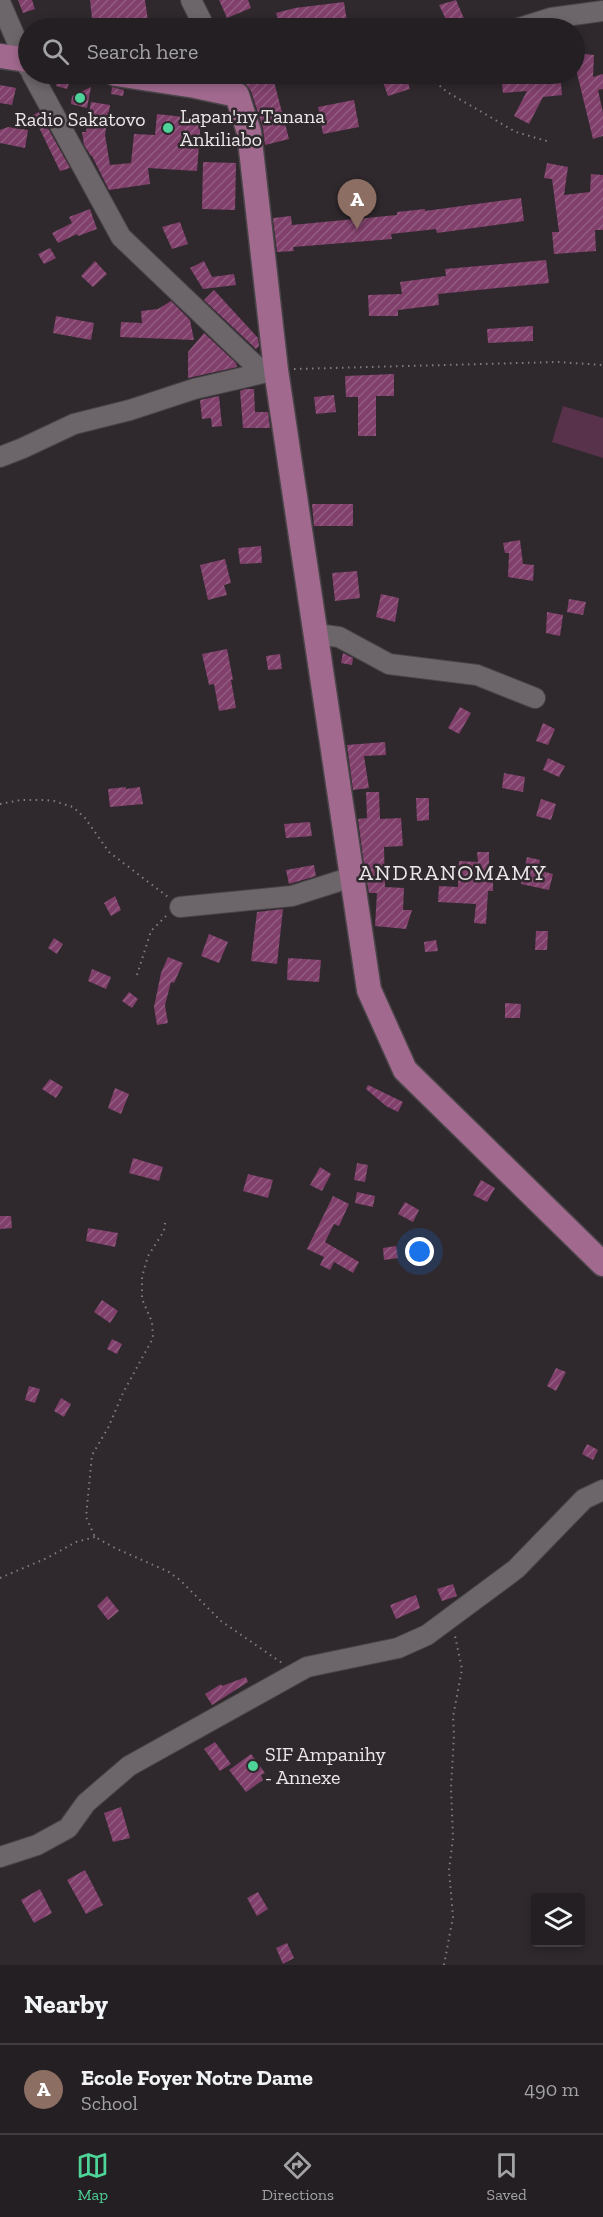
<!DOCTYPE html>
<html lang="en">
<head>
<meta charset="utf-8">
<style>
	body { margin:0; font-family:"Zilla Slab",serif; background:#2f2c2f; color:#f1f3f6 }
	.controls { position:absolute; right:18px; bottom:18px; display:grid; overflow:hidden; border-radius:6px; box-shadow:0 3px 9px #0003 }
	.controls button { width:54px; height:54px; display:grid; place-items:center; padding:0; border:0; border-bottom:2px solid #403d40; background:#231f22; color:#f1f3f6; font:30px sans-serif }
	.you { position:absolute; left:420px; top:1252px; width:21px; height:21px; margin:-15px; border:4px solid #fff; border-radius:50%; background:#1a73e8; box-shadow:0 0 0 9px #1a73e833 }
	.badge { display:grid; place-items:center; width:39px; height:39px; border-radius:50%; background:#4ed399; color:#fff; font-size:20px; font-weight:700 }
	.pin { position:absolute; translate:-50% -50px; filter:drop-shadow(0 2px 3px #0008) }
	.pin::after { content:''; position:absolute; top:32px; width:21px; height:18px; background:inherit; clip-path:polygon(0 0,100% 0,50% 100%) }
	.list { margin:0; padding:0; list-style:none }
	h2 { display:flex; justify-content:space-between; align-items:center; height:78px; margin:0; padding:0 24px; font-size:26px }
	h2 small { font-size:20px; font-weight:400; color:#a3a2a5 }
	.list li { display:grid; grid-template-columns:39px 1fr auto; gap:18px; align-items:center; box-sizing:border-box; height:90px; padding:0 24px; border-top:2px solid #403d40 }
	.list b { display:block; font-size:22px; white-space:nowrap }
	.list p { margin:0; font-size:20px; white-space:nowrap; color:#a3a2a5 }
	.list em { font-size:20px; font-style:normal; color:#a3a2a5 }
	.icon { flex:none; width:33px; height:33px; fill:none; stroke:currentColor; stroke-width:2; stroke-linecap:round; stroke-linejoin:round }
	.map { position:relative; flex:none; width:603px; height:1965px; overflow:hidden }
	.search { position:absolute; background:#231f22; box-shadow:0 3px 9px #0003; left:18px; right:18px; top:18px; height:66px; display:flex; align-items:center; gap:15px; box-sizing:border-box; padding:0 21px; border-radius:33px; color:#a3a2a5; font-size:22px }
	.sheet { height:168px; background:#231f22 }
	nav { display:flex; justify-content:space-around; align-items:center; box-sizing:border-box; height:84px; border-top:2px solid #403d40; background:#231f22; font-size:16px; color:#a3a2a5 }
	nav a { display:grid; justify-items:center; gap:3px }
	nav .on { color:#4ed399 }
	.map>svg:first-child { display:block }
	.green { fill:#58324b }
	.building { fill:url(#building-hatch) }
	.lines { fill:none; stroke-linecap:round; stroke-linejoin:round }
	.minor-casing { stroke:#4a4548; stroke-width:22 }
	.major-casing { stroke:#4a4548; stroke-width:27 }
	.path { stroke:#827d80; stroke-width:2; stroke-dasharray:1.5 4.5; stroke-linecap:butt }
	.minor { stroke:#6c6569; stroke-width:20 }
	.major { stroke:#a1698e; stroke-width:24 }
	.poi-dot { fill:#4ed399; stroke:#2f292d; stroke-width:2 }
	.labels { text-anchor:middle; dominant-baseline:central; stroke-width:5; stroke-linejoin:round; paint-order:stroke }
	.poi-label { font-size:20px; fill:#ebe7e9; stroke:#2f292d; text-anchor:start }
	.quarter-label { font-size:22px; letter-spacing:1.5px; fill:#ebe7e9; stroke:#2f292d }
</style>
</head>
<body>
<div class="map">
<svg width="603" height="1965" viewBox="0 0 603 1965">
	<defs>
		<pattern id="building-hatch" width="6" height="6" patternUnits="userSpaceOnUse" patternTransform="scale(1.5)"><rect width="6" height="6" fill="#80406b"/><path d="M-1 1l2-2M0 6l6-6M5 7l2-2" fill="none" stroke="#925c80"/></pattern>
	</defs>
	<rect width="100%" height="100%" fill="#2f292d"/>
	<path class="green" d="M563 406 603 418V458L552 442Z"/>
	<path class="building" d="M18 0H32L35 9 23 13Z
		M90 0H145L149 27 93 28Z
		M219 0H248L251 8 227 18Z
		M456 0 468 28H450L439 5Z
		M344 2 347 22 280 28 276 13 295 8Z
		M574 53 594 55 593 77 603 74V89L598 90 603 113V136L593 139 574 61Z
		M59 74 71 77 67 89 56 86Z
		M242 74H272L289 139 265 145 263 128 251 91 245 83Z
		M380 74H405L410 89 388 96Z
		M501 74H560L562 95 543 97 529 124 514 116 527 91 503 93Z
		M0 85 16 88 12 105 0 103Z
		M91 87 87 108 71 104 72 96Z
		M112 87 124 90 123 96 111 94Z
		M354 100 359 127 323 134 318 107Z
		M91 102 110 105 105 135 110 165 131 163 134 134 155 135 157 114 201 119 197 171 148 168 150 184 109 190 92 156H91L84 145 82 132H86Z
		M39 112 70 168 60 171 33 115Z
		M8 127 28 130 25 148 0 143V130Z
		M203 162 236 163 235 210 202 209Z
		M547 163 568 167 564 195 590 192 591 174 603 175V230H595L596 251 554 254 552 232H559L552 179 544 178Z
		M521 198 524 221 437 233 436 229 391 234 392 239 293 247 294 251 277 252 273 218 291 216 292 225 397 215V212L425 209V211Z
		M90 209 97 229 78 236 77 234 58 243 52 233 72 223 69 217Z
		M180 222 188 244 172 249 162 227Z
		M50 248 56 258 44 264 38 254Z
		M546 260 549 283 438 294 439 305 398 310V316H369L368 295 402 294 400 282 446 276 445 269Z
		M95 261 107 274 93 287 81 276Z
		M204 261 212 277 234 274 236 285 203 289 190 268Z
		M214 290 258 338 259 346 256 349 204 300Z
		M171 301 190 320 194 340 120 337 121 322 142 323 141 311 158 309Z
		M56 316 94 323 91 340 53 333Z
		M533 326V341L488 343 487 329Z
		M204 333 236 363 237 367 188 378V352Z
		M394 374V396H376V436H358V397H346L345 376Z
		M245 389H254L255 412H268L270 428H243L240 391Z
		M334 395 336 412 316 414 314 397Z
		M219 396 222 426 212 427 211 418 202 419 200 400Z
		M312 504H353V526H314Z
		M520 540 523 564 534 565 533 581 508 577 509 553H505L503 543Z
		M261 546 262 563 240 564 238 548Z
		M225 559 231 583 224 585 227 595 208 600 200 565Z
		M357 571 360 598 335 601 332 573Z
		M381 594 399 598 395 622 376 617Z
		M569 599 586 602 583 615 567 612Z
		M547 612 563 615 560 636 546 633Z
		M227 649 233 680H231L236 708 219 711 214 684 209 685 202 654Z
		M343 653 353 658 352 665 341 663Z
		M280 654 282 669 268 670 266 656Z
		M460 707 471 713 459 734 448 728Z
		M543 723 555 729 548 745 536 741Z
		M385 742 386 755 364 756 369 788 353 790 347 745Z
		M548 758 565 766 559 777 543 770Z
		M504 773 525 777 523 792 502 788Z
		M126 787V789L140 787 143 804 110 807 108 789Z
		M366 792H379L380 819 401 818 403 846 384 847 385 887 404 888 403 910H412L406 929 375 926 377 893H369L366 876 367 864H364L358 819 367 818Z
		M416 798H429V820L417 821Z
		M541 799 556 804 551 820 536 816Z
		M310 822 312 836 286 838 284 824Z
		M477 852H489V875H493V891H488L486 924 474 923 476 904 438 902 439 886 458 887 459 861 478 862Z
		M527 857 540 860 538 870 553 874 549 890 521 884Z
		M314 865 316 876 289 884 286 870Z
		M115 896 121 910 111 916 104 903Z
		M283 909 277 964 251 961 257 912Z
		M536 931H548L547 950H535Z
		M209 934 228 942 219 963 201 956Z
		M54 938 63 944 57 954 48 948Z
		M436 940 438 951 425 952 424 942Z
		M168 957 183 963 174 983 171 982 165 1005 168 1023 157 1025 154 1007 161 973Z
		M288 958 321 960 319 982 287 980Z
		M92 969 111 977 106 989 88 981Z
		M129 992 138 999 132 1008 122 1001Z
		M505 1003 521 1004 520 1018H505Z
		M50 1079 63 1087 56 1098 42 1089Z
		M368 1085 403 1102 398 1112 386 1106 366 1089Z
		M115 1088 129 1094 121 1114 108 1108Z
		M133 1158 163 1167 159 1181 129 1173Z
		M357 1163 368 1165 365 1182 354 1180Z
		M320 1167 331 1174 322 1191 310 1185Z
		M248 1174 273 1180 268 1198 243 1191Z
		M481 1180 495 1188 487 1202 473 1195Z
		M357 1192 375 1196 373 1207 355 1203Z
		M333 1196 349 1204 339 1226 334 1224 325 1242 359 1262 353 1273 334 1262 330 1270 320 1265 324 1257 307 1249Z
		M405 1202 419 1210 413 1222 398 1214Z
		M0 1216H11L12 1228 0 1229Z
		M88 1228 118 1233 115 1247 86 1241Z
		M396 1246 398 1258 384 1260 383 1248Z
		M102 1300 118 1311 110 1323 94 1312Z
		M112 1339 122 1344 117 1354 107 1349Z
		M556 1368 566 1372 556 1391 547 1386Z
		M29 1386 40 1389 35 1403 25 1400Z
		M61 1398 71 1404 64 1417 54 1411Z
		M587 1444 598 1450 593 1460 582 1454Z
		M453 1584 457 1596 442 1601 437 1589Z
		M416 1595 420 1608 396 1619 390 1605Z
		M107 1596 119 1611 108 1620 97 1606Z
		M246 1677 248 1682 212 1705 205 1694 221 1684 222 1686Z
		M215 1742 231 1764 220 1771 204 1749Z
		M251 1754 265 1773 261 1775 263 1780 246 1792 229 1770Z
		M121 1807 130 1838 113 1842 104 1813Z
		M85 1870 103 1905 86 1914 67 1880Z
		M40 1889 52 1913 34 1923 21 1900Z
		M258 1892 268 1909 257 1916 247 1898Z
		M287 1943 294 1958 283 1964 276 1948Z"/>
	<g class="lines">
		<g class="minor-casing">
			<path id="minor" d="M191 0 205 28
				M0 2 28 67
				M519 28 551 18 603 11
				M226 74 237 95
				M0 457 23 448 74 424 130 410 194 389 276 370 257 367 121 237 32 74
				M316 634 339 637 389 664 477 675 535 698
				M180 907 292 896 352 877
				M0 1857 37 1845 68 1828 86 1803 129 1766 307 1667 398 1648 427 1635 516 1569 584 1499 603 1490"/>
		</g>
		<g class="major-casing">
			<path id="major" d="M0 56 28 60
				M116 74 195 86 237 95 249 132 276 370 369 990 405 1070 603 1264"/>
		</g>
		<path class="path" d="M426 74 447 92 516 132 550 142
			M294 369 558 362 603 365
			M0 804 21 800H46L54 801 73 807 85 818 109 852 168 897
			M137 975 151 931 167 915
			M165 1223 164 1231 148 1256 142 1277V1299L152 1322 153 1338 123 1393 108 1428 92 1455 86 1517 95 1537 115 1548 169 1572 180 1580 221 1621 282 1663
			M0 1578 47 1558 76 1542 95 1537
			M444 1965 453 1917 449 1870 453 1838 451 1788 454 1735 453 1717 462 1669 455 1636"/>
		<use href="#minor" class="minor"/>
		<use href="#major" class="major"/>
	</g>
	<g class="poi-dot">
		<circle cx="80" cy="98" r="6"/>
		<circle cx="168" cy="128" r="6"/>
		<circle cx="253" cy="1766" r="6"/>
	</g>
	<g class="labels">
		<g class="poi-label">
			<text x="180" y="116">Lapan'ny Tanana<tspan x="180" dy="23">Ankiliabo</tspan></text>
			<text x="80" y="119" text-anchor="middle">Radio Sakatovo</text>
			<text x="265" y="1754">SIF Ampanihy<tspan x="265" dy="23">- Annexe</tspan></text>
		</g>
		<g class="quarter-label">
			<text x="453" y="872">ANDRANOMAMY</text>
		</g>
	</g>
</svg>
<div class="controls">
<button><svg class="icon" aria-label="layers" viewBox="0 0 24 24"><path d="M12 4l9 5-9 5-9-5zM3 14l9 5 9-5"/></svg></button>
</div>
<div class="you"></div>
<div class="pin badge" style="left:357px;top:229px;background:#8d6e63">A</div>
<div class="search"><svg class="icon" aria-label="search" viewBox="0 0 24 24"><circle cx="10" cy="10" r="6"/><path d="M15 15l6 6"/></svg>Search here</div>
</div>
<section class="sheet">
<h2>Nearby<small></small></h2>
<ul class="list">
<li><span class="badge" style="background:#8d6e63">A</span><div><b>Ecole Foyer Notre Dame</b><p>School</p></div><em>490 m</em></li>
</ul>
</section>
<nav>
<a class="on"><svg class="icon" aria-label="map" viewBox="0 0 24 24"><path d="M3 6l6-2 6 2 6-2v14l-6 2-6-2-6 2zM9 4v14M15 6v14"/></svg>Map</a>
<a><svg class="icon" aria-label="directions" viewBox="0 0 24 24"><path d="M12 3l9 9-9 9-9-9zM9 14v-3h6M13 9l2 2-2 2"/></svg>Directions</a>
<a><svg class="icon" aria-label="saved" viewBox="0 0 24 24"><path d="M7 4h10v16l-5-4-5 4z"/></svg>Saved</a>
</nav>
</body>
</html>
